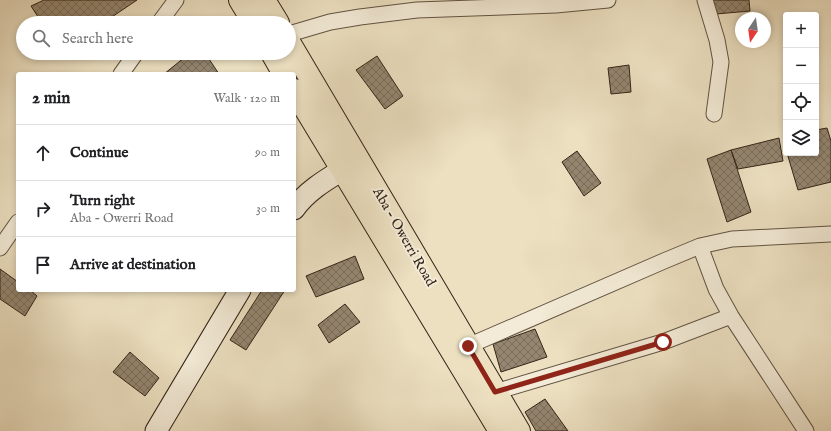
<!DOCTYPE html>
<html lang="en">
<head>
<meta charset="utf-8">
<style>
	body { margin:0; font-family:"IM FELL English",serif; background:#f2f2f2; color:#202124 }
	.controls { position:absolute; right:12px; top:12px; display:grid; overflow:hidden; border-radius:4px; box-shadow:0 2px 6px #0003 }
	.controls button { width:36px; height:36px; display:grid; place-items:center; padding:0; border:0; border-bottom:1px solid #e0e0e0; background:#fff; color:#202124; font:20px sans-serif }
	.compass { position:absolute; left:735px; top:12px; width:36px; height:36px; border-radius:50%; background:#fff; box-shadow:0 2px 6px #0003; rotate:193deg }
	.stop { position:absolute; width:12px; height:12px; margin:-9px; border:3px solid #8f2418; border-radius:50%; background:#fff }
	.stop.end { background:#8f2418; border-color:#fff; box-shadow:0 1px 4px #0008 }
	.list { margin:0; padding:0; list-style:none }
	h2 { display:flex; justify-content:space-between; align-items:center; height:52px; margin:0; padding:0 16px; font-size:17px }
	h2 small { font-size:13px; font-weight:400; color:#757577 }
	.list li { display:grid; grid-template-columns:26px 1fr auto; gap:12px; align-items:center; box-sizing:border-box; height:56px; padding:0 16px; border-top:1px solid #e0e0e0 }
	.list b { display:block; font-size:15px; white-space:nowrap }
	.list p { margin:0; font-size:13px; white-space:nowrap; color:#757577 }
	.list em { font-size:13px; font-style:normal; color:#757577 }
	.icon { flex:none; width:22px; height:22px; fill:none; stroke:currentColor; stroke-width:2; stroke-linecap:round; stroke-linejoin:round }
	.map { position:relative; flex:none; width:831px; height:431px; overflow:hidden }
	.search { position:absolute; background:#fff; box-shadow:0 2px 6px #0003; left:16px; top:16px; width:280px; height:44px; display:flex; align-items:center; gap:10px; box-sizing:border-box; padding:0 14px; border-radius:22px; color:#757577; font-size:15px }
	.panel { position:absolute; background:#fff; box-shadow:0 2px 6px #0003; left:16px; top:72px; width:280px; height:220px; border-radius:4px }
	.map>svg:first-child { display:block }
	.building { fill:url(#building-cross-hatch); stroke:#342418 }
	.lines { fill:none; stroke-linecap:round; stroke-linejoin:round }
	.street-casing { stroke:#625342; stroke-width:17 }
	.secondary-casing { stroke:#342418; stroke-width:23 }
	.primary-casing { stroke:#342418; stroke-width:24 }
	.street { stroke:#f3ebd7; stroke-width:15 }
	.secondary { stroke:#f3ebd7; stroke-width:21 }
	.primary { stroke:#ece0c1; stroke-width:22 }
	.route { stroke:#8f2418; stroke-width:5 }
	.labels { text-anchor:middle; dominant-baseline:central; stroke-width:4; stroke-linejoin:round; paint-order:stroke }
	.street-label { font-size:14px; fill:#342418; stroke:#f3ebd7 }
</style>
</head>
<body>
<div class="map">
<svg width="831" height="431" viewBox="0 0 831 431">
	<defs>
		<pattern id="building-cross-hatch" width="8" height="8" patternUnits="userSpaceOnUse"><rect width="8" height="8" fill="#948670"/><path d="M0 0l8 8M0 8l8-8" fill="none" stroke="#7a6d5b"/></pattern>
	</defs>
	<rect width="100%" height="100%" fill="#ece0c1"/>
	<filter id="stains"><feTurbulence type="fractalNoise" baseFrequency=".005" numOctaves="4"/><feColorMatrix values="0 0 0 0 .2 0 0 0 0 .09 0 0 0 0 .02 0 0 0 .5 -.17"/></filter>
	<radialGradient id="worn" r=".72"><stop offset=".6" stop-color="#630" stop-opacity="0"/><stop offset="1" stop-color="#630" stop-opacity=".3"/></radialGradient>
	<path class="building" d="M44 0H137L103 23H42L31 6Z
		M712 0H749L750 11 716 14Z
		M190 53H205L219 74H164Z
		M377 56 403 96 385 109 356 70Z
		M629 65 631 92 611 94 608 68Z
		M827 128 831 141V182L798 190 787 153H816V130Z
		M779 138 783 161 738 169 731 150Z
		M731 150 751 212 727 222 707 159Z
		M577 151 601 183 584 196 562 162Z
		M355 256 364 279 316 297 306 276Z
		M0 269 18 282V290H30L37 296 25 316 0 299Z
		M262 290H285L246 350 230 340Z
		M345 304 360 322 329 343 318 325Z
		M535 329 547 357 501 372 493 344Z
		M130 352 159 378 145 396 113 372Z
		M545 399 568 431H536L525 412Z"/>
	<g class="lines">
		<g class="street-casing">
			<path id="street" d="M705 0 717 40 721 62 714 114
				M159 23 176 0
				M289 34 330 22 360 17 417 10 556 5 608 0
				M121 74 136 53
				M700 246 716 289 731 316 806 431
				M0 248 18 222
				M468 346 664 261 700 246 732 239 831 234
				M495 392 663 342 731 316"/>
		</g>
		<g class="secondary-casing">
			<path id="secondary" d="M294 209C306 192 324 181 342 170
				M156 431 240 290"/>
		</g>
		<g class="primary-casing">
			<path id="primary" d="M240 0 254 23
				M264 0 278 23
				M289 42 519 431
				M272 53 284 74
				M294 90 500 431"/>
		</g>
		<use href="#street" class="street"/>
		<use href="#secondary" class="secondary"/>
		<use href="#primary" class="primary"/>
	</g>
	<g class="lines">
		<path class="route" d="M468 346 495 392 663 342"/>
	</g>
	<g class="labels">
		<g class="street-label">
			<text transform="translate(404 237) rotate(60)">Aba - Owerri Road</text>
		</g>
	</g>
	<rect width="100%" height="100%" filter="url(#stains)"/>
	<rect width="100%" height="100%" fill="url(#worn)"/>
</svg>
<div class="controls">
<button>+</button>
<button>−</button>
<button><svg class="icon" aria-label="locate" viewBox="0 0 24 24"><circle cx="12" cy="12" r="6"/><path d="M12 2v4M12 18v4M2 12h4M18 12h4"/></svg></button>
<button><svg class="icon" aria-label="layers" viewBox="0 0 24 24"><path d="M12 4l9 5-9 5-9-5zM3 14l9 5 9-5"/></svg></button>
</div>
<svg class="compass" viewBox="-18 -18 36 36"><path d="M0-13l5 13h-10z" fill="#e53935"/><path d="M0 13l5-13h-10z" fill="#757577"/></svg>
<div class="stop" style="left:663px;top:342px"></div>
<div class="stop end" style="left:468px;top:346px"></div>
<div class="search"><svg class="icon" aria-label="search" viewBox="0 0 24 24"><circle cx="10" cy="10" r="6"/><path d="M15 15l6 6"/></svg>Search here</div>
<section class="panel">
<h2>2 min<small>Walk · 120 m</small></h2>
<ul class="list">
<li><svg class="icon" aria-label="ahead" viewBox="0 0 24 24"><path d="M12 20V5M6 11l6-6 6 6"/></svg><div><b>Continue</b></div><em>90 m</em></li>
<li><svg class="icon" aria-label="right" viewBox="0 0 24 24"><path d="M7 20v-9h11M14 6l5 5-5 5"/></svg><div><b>Turn right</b><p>Aba - Owerri Road</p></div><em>30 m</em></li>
<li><svg class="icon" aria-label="arrive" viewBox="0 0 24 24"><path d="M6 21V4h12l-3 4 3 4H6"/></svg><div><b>Arrive at destination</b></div></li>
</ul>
</section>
</div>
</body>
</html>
